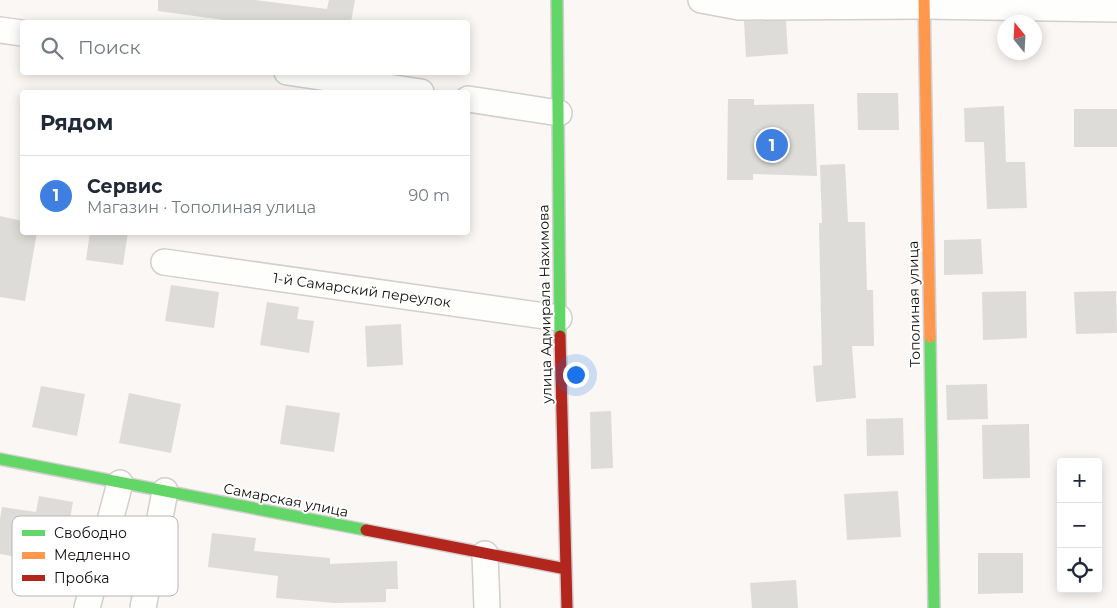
<!DOCTYPE html>
<html lang="ru">
<head>
<meta charset="utf-8">
<style>
	body { margin:0; font-family:Montserrat,sans-serif; background:#f6f6f7; color:#1f2937 }
	.controls { position:absolute; right:15px; bottom:15px; display:grid; overflow:hidden; border-radius:5px; box-shadow:0 2px 12px #0003 }
	.controls button { width:45px; height:45px; display:grid; place-items:center; padding:0; border:0; border-bottom:1px solid #e0e1e3; background:#fff; color:#1f2937; font:25px sans-serif }
	.compass { position:absolute; left:997px; top:15px; width:45px; height:45px; border-radius:50%; background:#fff; box-shadow:0 2px 12px #0003; rotate:342deg }
	.you { position:absolute; left:575px; top:374px; width:18px; height:18px; margin:-12px; border:4px solid #fff; border-radius:50%; background:#1a73e8; box-shadow:0 0 0 8px #1a73e833 }
	.badge { display:grid; place-items:center; width:32px; height:32px; border-radius:50%; background:#ea580c; color:#fff; font-size:16px; font-weight:700 }
	.pin { position:absolute; translate:-50% -50%; border:2px solid #fff; box-shadow:0 1px 5px #0006 }
	.list { margin:0; padding:0; list-style:none }
	h2 { display:flex; justify-content:space-between; align-items:center; height:65px; margin:0; padding:0 20px; font-size:21px }
	h2 small { font-size:16px; font-weight:400; color:#747a83 }
	.list li { display:grid; grid-template-columns:32px 1fr auto; gap:15px; align-items:center; box-sizing:border-box; height:80px; padding:0 20px; border-top:1px solid #e0e1e3 }
	.list b { display:block; font-size:19px; white-space:nowrap }
	.list p { margin:0; font-size:16px; white-space:nowrap; color:#747a83 }
	.list em { font-size:16px; font-style:normal; color:#747a83 }
	.icon { flex:none; width:28px; height:28px; fill:none; stroke:currentColor; stroke-width:2; stroke-linecap:round; stroke-linejoin:round }
	.map { position:relative; flex:none; width:1117px; height:608px; overflow:hidden }
	.search { position:absolute; background:#fff; box-shadow:0 2px 12px #0003; left:20px; top:20px; width:450px; height:55px; display:flex; align-items:center; gap:12px; box-sizing:border-box; padding:0 18px; border-radius:5px; color:#747a83; font-size:19px }
	.panel { position:absolute; background:#fff; box-shadow:0 2px 12px #0003; left:20px; top:90px; width:450px; height:145px; border-radius:5px }
	.map>svg:first-child { display:block }
	.building { fill:#dedcd9 }
	.lines { fill:none; stroke-linecap:round; stroke-linejoin:round }
	.street-casing { stroke:#d2cfcd; stroke-width:28 }
	.fast-casing { stroke:#d2cfcd; stroke-width:14 }
	.slow-casing { stroke:#d2cfcd; stroke-width:14 }
	.jam-casing { stroke:#d2cfcd; stroke-width:14 }
	.street { stroke:#fefefd; stroke-width:25 }
	.fast { stroke:#63d668; stroke-width:11 }
	.slow { stroke:#ff974d; stroke-width:11 }
	.jam { stroke:#b3261e; stroke-width:11 }
	.labels { text-anchor:middle; dominant-baseline:central; stroke-width:4; stroke-linejoin:round; paint-order:stroke }
	.street-label { font-size:14px; fill:#0f0d0c; stroke:#fff }
	.key { fill:#fff; stroke:#b7b6b6; stroke-width:1 }
	.key-label { font-size:14px; fill:#0f0d0c }
</style>
</head>
<body>
<div class="map">
<svg width="1117" height="608" viewBox="0 0 1117 608">
	<rect width="100%" height="100%" fill="#faf7f4"/>
	<path class="building" d="M158 0H255L327 9 329 0H355L351 22H239L158 11Z
		M744 21H786L788 54 746 57Z
		M857 93H898L899 130H858Z
		M728 99H754V105L814 104 817 176 753 174V180H727Z
		M1004 106 1006 162H1025L1027 208 987 209 984 142H965L964 108Z
		M1074 109H1117V147H1074Z
		M845 164 848 222H865L867 290H873L874 346H852L856 398 816 402 813 366 822 365 819 223H822L820 165Z
		M0 216 22 221V232H37L25 301 0 297Z
		M90 232H128L123 265 86 260Z
		M981 239 983 274 944 275V240Z
		M171 285 219 292 214 328 165 321Z
		M1026 291 1027 338 983 340 982 292Z
		M1116 291 1117 333 1076 334 1074 292Z
		M267 302 299 307 297 319 314 321 309 353 260 345Z
		M401 324 403 365 367 367 365 326Z
		M987 384 988 419 947 420 946 385Z
		M41 386 85 394 77 436 32 427Z
		M129 393 181 404 171 453 119 443Z
		M286 405 340 413 334 452 280 444Z
		M611 411 613 468 591 469 590 412Z
		M903 418 904 455 867 456 866 419Z
		M1029 424 1030 478 983 479 982 425Z
		M898 491 901 537 847 540 844 494Z
		M39 496 73 502 62 565 0 554V519L2 507 36 512Z
		M212 533 256 538 254 551 330 558V564L397 561 398 589H386V602L335 603 276 598 278 576 208 567Z
		M978 553H1023V593L978 594Z
		M796 580 798 608H752L750 583Z"/>
	<g class="lines">
		<g class="street-casing">
			<path id="street" d="M701 0 739 7 924 6 1117 9
				M0 30 22 33
				M287 72 421 92
				M468 99 559 113
				M164 262 559 318
				M485 554 487 608
				M87 608 120 483
				M143 608 165 491"/>
		</g>
		<g class="fast-casing">
			<path id="fast" d="M557 0 560 336
				M930 337 934 608
				M0 459 366 530"/>
		</g>
		<g class="slow-casing">
			<path id="slow" d="M924 0 930 337"/>
		</g>
		<g class="jam-casing">
			<path id="jam" d="M560 336 567 608
				M366 530 566 569"/>
		</g>
		<use href="#street" class="street"/>
		<use href="#fast" class="fast"/>
		<use href="#slow" class="slow"/>
		<use href="#jam" class="jam"/>
	</g>
	<g class="labels">
		<g class="street-label">
			<text transform="translate(362 290) rotate(8)">1-й Самарский переулок</text>
			<text transform="translate(545 304) rotate(-91)">улица Адмирала Нахимова</text>
			<text transform="translate(914 304) rotate(-91)">Тополиная улица</text>
			<text transform="translate(286 500) rotate(11)">Самарская улица</text>
		</g>
	</g>
	<rect x="12" y="516" width="166" height="80" rx="8" class="key"/>
	<rect x="22" y="530" width="23" height="6" fill="#63d668"/>
	<rect x="22" y="552" width="23" height="7" fill="#ff974d"/>
	<rect x="22" y="575" width="23" height="6" fill="#b3261e"/>
	<g class="key-label">
		<text x="54" y="538">Свободно</text>
		<text x="54" y="560">Медленно</text>
		<text x="54" y="583">Пробка</text>
	</g>
</svg>
<div class="controls">
<button>+</button>
<button>−</button>
<button><svg class="icon" aria-label="locate" viewBox="0 0 24 24"><circle cx="12" cy="12" r="6"/><path d="M12 2v4M12 18v4M2 12h4M18 12h4"/></svg></button>
</div>
<svg class="compass" viewBox="-18 -18 36 36"><path d="M0-13l5 13h-10z" fill="#e53935"/><path d="M0 13l5-13h-10z" fill="#747a83"/></svg>
<div class="you"></div>
<div class="pin badge" style="left:772px;top:145px;background:#3f7fe0">1</div>
<div class="search"><svg class="icon" aria-label="search" viewBox="0 0 24 24"><circle cx="10" cy="10" r="6"/><path d="M15 15l6 6"/></svg>Поиск</div>
<section class="panel">
<h2>Рядом<small></small></h2>
<ul class="list">
<li><span class="badge" style="background:#3f7fe0">1</span><div><b>Сервис</b><p>Магазин · Тополиная улица</p></div><em>90 m</em></li>
</ul>
</section>
</div>
</body>
</html>
